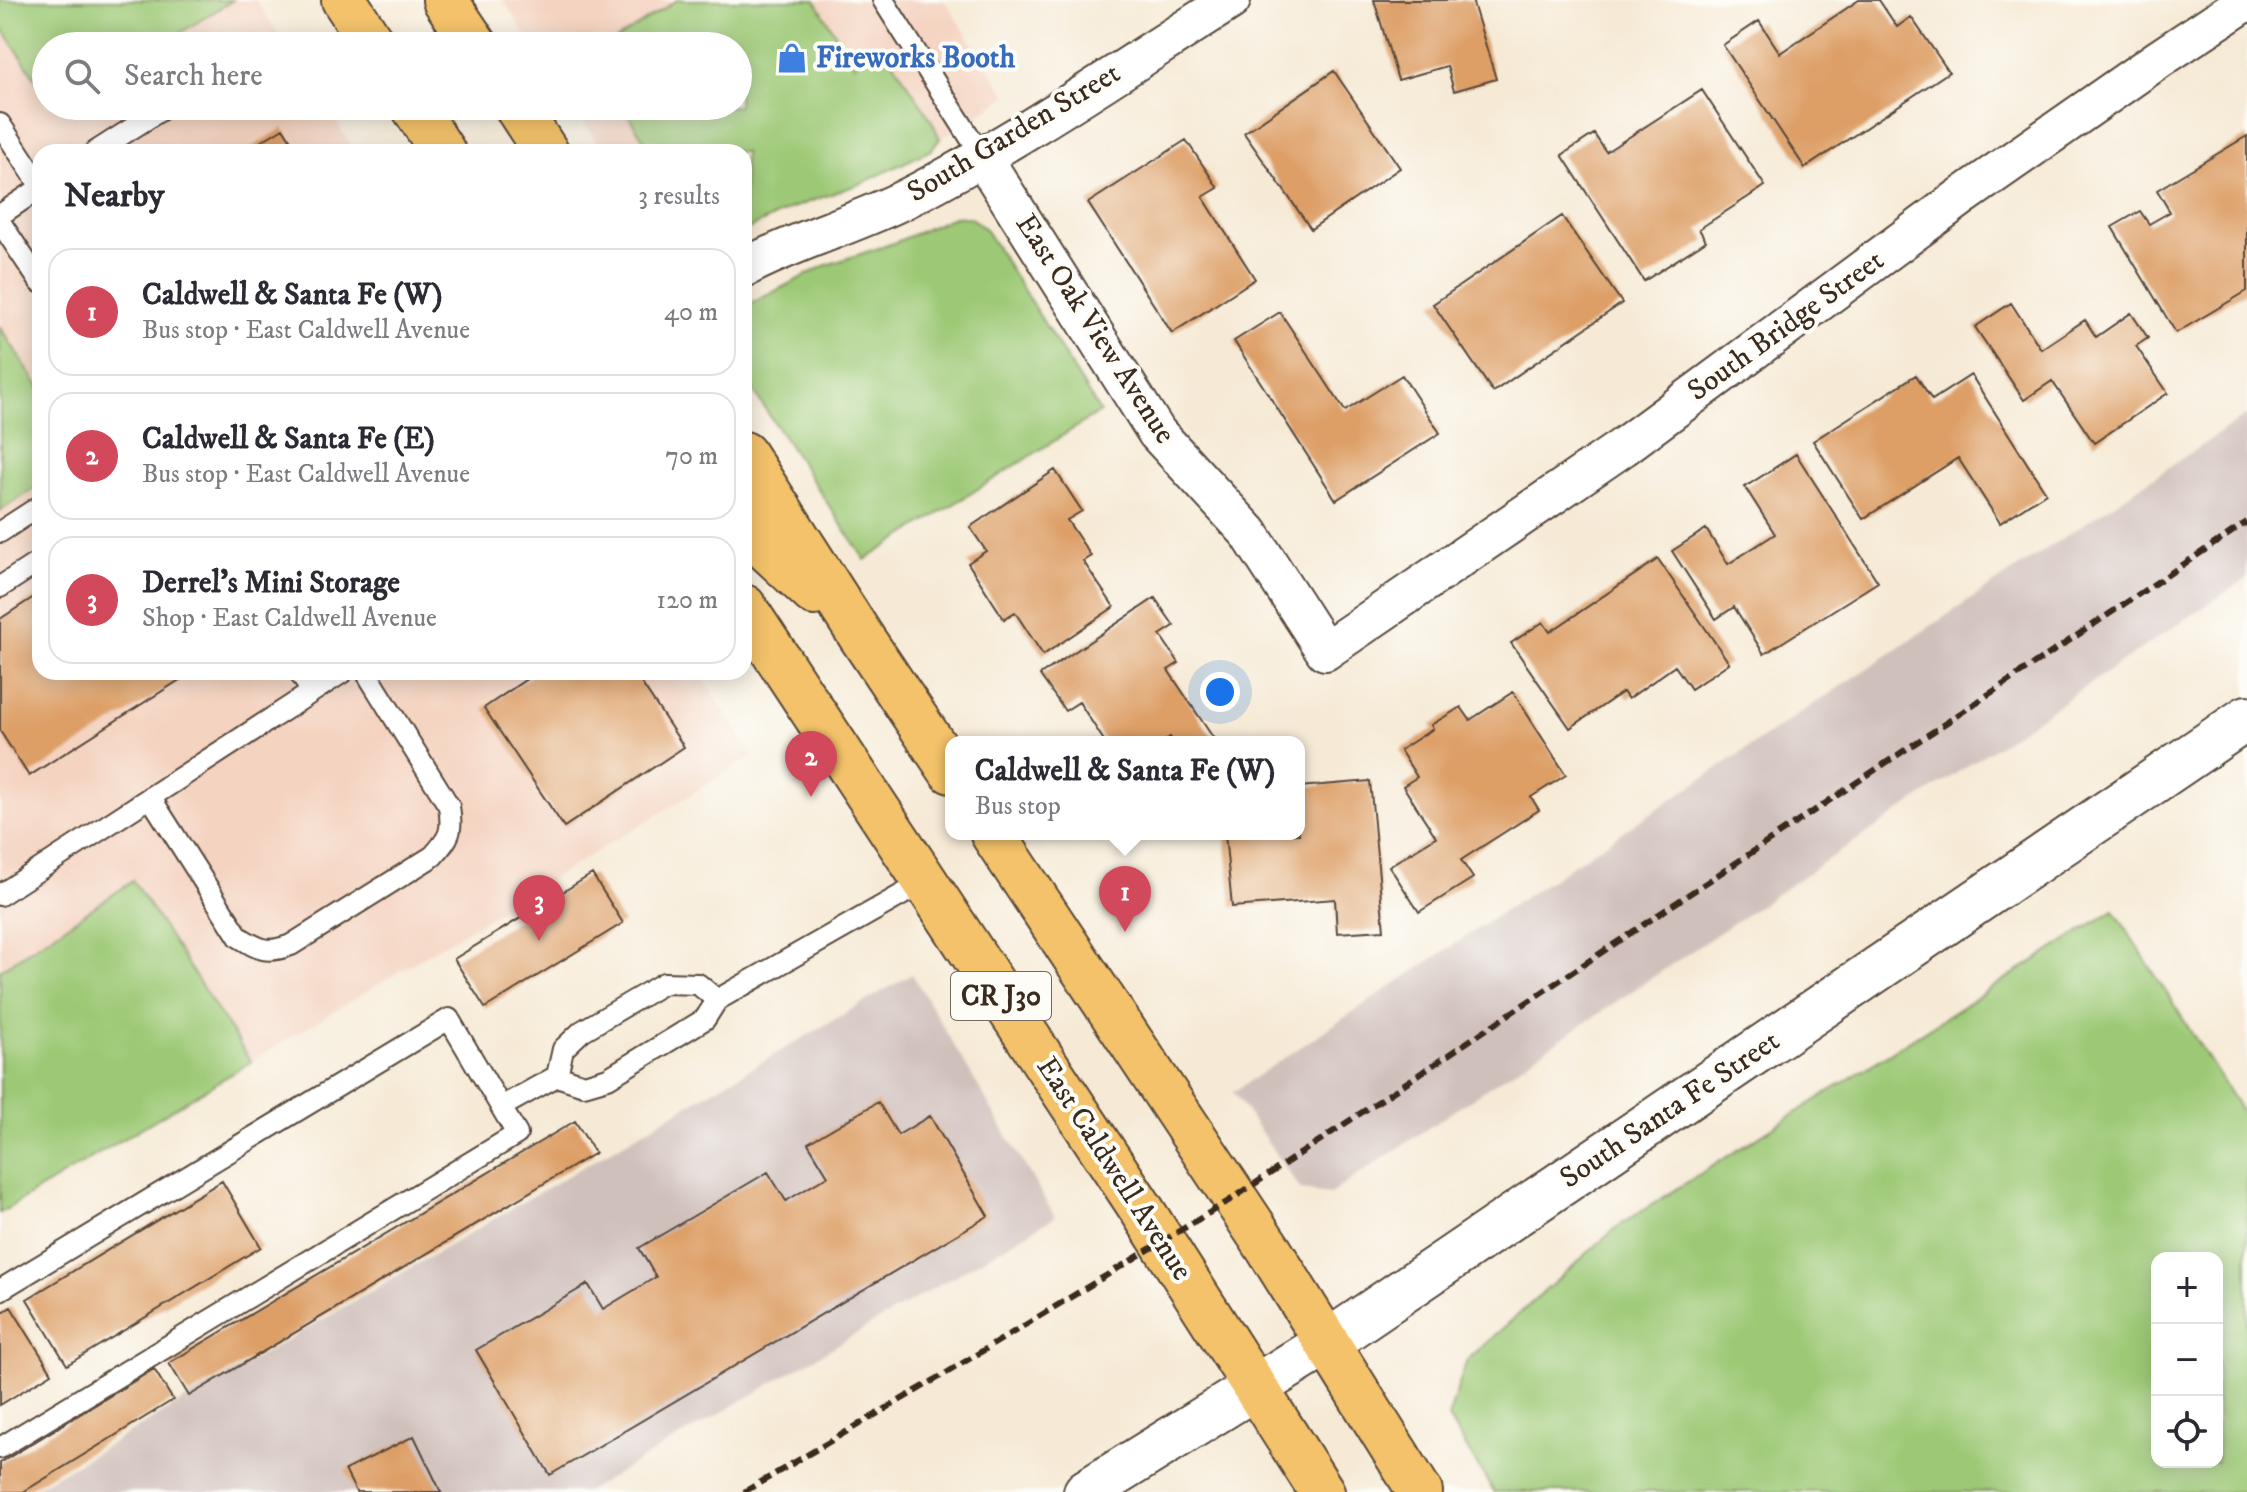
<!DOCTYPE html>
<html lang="en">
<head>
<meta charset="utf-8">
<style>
	body { margin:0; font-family:"IM FELL DW Pica",serif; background:#f2f2f3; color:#2b2b33 }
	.controls { position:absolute; right:24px; bottom:24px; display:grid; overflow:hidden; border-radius:16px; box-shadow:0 4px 20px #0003 }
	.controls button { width:72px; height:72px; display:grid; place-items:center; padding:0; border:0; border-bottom:2px solid #e1e1e2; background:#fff; color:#2b2b33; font:40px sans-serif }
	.you { position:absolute; left:1220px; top:692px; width:28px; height:28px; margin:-20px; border:6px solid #fff; border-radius:50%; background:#1a73e8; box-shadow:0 0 0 12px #1a73e833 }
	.badge { display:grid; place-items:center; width:52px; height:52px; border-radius:50%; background:#d1495b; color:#fff; font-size:26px; font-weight:700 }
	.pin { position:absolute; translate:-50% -66px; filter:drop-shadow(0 2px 4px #0008) }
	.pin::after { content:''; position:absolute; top:42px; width:28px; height:24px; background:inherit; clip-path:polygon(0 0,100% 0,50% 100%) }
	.popup { position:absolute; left:945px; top:736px; width:360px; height:104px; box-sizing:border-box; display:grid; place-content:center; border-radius:16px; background:#fff; filter:drop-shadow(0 2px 6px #0005); font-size:26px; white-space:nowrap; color:#7c7c81 }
	.popup b { font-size:30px; color:#2b2b33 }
	.popup::after { content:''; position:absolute; left:50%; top:100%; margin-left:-16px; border:16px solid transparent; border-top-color:#fff }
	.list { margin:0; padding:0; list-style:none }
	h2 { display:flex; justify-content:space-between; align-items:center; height:104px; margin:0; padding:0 32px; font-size:34px }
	h2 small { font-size:26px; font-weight:400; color:#7c7c81 }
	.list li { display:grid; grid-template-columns:52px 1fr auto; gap:24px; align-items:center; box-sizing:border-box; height:128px; margin:0 16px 16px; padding:0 16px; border:2px solid #e1e1e2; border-radius:24px }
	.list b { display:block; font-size:30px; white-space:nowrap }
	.list p { margin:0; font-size:26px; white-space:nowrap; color:#7c7c81 }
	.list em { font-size:26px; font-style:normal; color:#7c7c81 }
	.icon { flex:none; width:44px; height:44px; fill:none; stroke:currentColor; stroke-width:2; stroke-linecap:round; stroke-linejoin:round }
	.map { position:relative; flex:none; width:2247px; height:1492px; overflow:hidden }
	.search { position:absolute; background:#fff; box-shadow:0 4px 20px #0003; left:32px; top:32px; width:720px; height:88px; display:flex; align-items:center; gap:20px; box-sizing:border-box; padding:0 28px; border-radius:44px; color:#7c7c81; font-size:30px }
	.panel { position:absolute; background:#fff; box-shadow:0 4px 20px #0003; left:32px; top:144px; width:720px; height:536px; border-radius:24px }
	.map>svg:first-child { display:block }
	.built { fill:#f4d3c0 }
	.industrial { fill:#d0c0bc }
	.green { fill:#9dc976; stroke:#6c7a4a; stroke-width:2; fill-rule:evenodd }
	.building { fill:#dd9f66 }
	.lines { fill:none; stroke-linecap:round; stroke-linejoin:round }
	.service-casing { stroke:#57473a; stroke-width:24 }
	.minor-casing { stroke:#57473a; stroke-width:42 }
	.tertiary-casing { stroke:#57473a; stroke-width:48 }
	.primary-casing { stroke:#57473a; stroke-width:48 }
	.service { stroke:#fff; stroke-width:20 }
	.minor { stroke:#fff; stroke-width:38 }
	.tertiary { stroke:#fff; stroke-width:44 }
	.primary { stroke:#f3c26a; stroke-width:44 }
	.rail { stroke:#3b2a1e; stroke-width:6; stroke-dasharray:12 6; stroke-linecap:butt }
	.labels { text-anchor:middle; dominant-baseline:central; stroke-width:8; stroke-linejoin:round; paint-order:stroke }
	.shield { fill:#fdfcf7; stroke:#75695f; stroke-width:2 }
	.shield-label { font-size:28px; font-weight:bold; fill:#3b2a1e }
	.shop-label { font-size:30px; font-weight:bold; fill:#366cbe; stroke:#fdfcf7; text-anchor:start }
	.street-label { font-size:30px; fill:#3b2a1e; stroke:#fdfcf7 }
</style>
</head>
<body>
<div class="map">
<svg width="2247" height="1492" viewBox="0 0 2247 1492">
	<rect width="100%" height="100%" fill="#fdfcf7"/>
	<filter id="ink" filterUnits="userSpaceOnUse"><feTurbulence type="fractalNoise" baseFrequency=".0125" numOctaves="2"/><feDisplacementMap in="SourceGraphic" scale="16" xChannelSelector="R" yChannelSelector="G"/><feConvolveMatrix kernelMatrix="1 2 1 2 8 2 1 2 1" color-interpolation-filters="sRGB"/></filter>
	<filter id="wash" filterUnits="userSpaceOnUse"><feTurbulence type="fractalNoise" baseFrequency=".006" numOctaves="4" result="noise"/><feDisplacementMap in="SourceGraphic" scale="32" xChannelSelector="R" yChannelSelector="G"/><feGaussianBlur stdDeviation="1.8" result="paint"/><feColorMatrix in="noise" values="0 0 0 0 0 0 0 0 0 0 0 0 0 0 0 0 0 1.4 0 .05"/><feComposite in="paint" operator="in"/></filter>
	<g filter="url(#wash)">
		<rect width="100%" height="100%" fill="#f6ead6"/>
		<path class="built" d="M0 0H256L286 46H46V106H326L356 152H40V672H699L754 756 0 1214Z
			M503 0H944L1007 96 927 148 744 152H604L573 106H738V46H533Z"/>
		<path class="industrial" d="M2247 415V578L1330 1194 1301 1190 1233 1092Z
			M912 974 1055 1217 586 1492H28Z"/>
		<path class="green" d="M0 0H233L159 46H46V95L0 24Z
			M677 0H815L854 65 883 46 932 121 940 139 931 150 862 183 792 208 744 231V152H652L622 106H738V46H607Z
			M956 216 971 218 985 229 1100 412 865 560 744 377V307L824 266 894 243Z
			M0 327 40 388V485L0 511Z
			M133 881 251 1062 0 1213V970Z
			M2114 910 2247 1120V1492H1494L1448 1418 1467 1360 1617 1227ZM2217 1258V1462H2157V1258Z"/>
		<g id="blocks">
			<path class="building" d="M1374 0H1472L1496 79 1454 91 1447 66 1398 80Z
				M1859 0H1879L1897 27 1911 17 1949 72 1805 168 1723 45 1759 21 1780 53Z
				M1334 71 1400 168 1311 229 1244 133Z
				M1702 90 1765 186 1699 229 1706 241 1644 281 1562 155 1594 134 1606 152Z
				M283 128 298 152H244Z
				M2247 136V291L2176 333 2112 227 2140 211 2149 224 2170 212 2157 190Z
				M1186 140 1218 188 1203 197 1255 279 1172 333 1088 203Z
				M1562 216 1622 303 1493 392 1433 304Z
				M2011 303 2041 349 2085 320 2096 337 2131 313 2148 338 2136 346 2168 393 2094 443 2052 381 2024 400 1975 327Z
				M1280 312 1345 411 1402 375 1440 433 1336 500 1234 341Z
				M1916 375 1932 400 1971 375 2046 493 2000 523 1958 458 1863 519 1813 441Z
				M1796 454 1878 582 1764 654 1734 607 1716 619 1672 551 1706 529 1728 564 1775 534 1745 487Z
				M1055 470 1082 511 1067 520 1091 556 1083 561 1114 607 1043 655 1015 612 1004 619 968 563 986 551 970 527Z
				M1658 559 1729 663 1691 689 1675 666 1628 699 1623 692 1570 728 1511 643 1543 622 1550 632Z
				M40 593V672H192L29 776 0 731V619Z
				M1155 598 1174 626 1160 635 1179 663 1168 670 1216 742H1173L1170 737 1163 742H1105L1079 702 1065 711 1040 675Z
				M537 672H634L684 747 564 827 484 708Z
				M1513 692 1566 775 1531 797 1539 810 1461 860 1473 878 1419 912 1389 866 1436 837 1403 786 1417 777 1400 750 1433 729 1431 725 1461 707 1470 720Z
				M1370 781 1384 930 1337 933 1335 899 1232 907 1225 834H1299V787Z
				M592 874 623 923 485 1008 454 959Z
				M878 1102 898 1135 930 1116 988 1216 550 1475 476 1350 588 1284 603 1309 656 1277 639 1248 768 1172 786 1201 828 1176 808 1143Z
				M575 1121 595 1153 189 1396 169 1363Z
				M222 1181 261 1247 67 1365 27 1299Z
				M11 1307 52 1373 0 1405V1314Z
				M154 1369 173 1400 23 1492H0V1463Z
				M414 1436 441 1492H356L345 1470Z"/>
		</g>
	</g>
	<g filter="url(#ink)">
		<use href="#blocks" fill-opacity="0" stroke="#57473a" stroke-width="2"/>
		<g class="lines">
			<g class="service-casing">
				<path id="service" d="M883 0 983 158
					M0 124 40 185
					M95 152 167 106
					M0 215 40 188
					M0 222 40 282
					M0 532 40 506
					M0 587 40 561
					M312 692 343 672
					M150 797 239 937C260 950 267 954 291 945L433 856C450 837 453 832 449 806L366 672
					M0 895 312 692 299 672
					M557 1076 563 1049 582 1031 664 983 698 984 717 1000
					M0 1290 449 1019 501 1107
					M0 1448 517 1134 501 1107 557 1076 584 1085 608 1078 705 1019 717 1000 926 881"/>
			</g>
			<g class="minor-casing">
				<path id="minor" d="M983 158 1157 433 1249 533 1325 651 1623 447 1961 197 2159 59 2247 1
					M744 268C796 240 854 225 907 198 1020 140 1124 68 1231 0"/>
			</g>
			<g class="tertiary-casing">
				<path id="tertiary" d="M1086 1492 1328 1342 2247 718"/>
			</g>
			<g class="primary-casing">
				<path id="primary" d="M344 0 374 46
					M445 0 476 46
					M413 106 443 152
					M516 106 546 152
					M744 454 860 635 951 771
					M744 528 814 593
					M744 607 1142 1210 1322 1492
					M993 834 1268 1248 1420 1492"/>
			</g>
			<use href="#service" class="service"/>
			<use href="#minor" class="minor"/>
			<use href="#tertiary" class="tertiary"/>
			<use href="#primary" class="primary"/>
			<path class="rail" d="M744 1492 948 1372 1235 1197 2247 522"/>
		</g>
	</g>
	<defs>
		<g id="shop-bare" transform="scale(2.4)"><path d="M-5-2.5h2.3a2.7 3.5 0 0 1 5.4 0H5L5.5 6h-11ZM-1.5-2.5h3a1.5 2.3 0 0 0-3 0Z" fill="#3f7fe0" stroke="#fdfcf7" stroke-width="2.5" paint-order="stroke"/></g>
	</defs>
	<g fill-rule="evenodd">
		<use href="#shop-bare" x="792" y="58"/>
	</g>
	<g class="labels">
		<rect class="shield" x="951" y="972" width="100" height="48" rx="6"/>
		<g class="shield-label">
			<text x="1001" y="996">CR J30</text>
		</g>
		<g class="shop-label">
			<text x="816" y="58">Fireworks Booth</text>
		</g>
		<g class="street-label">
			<text transform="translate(1014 133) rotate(-31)">South Garden Street</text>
			<text transform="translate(1786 326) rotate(-36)">South Bridge Street</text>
			<text transform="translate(1095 329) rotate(57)">East Oak View Avenue</text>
			<text transform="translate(1670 1110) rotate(-34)">South Santa Fe Street</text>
			<text transform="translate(1114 1169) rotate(57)">East Caldwell Avenue</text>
		</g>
	</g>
</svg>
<div class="controls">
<button>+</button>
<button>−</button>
<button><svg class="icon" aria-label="locate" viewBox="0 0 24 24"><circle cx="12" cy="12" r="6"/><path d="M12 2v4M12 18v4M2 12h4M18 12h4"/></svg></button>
</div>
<div class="you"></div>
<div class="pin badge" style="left:1125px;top:932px">1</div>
<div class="popup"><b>Caldwell &amp; Santa Fe (W)</b>Bus stop</div>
<div class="pin badge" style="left:811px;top:797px">2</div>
<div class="pin badge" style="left:539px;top:941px">3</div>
<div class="search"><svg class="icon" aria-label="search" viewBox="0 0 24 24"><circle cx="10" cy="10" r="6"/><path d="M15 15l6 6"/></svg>Search here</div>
<section class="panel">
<h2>Nearby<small>3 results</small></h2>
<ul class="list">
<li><span class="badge">1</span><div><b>Caldwell &amp; Santa Fe (W)</b><p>Bus stop · East Caldwell Avenue</p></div><em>40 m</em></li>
<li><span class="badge">2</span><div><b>Caldwell &amp; Santa Fe (E)</b><p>Bus stop · East Caldwell Avenue</p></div><em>70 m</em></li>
<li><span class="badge">3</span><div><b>Derrel's Mini Storage</b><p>Shop · East Caldwell Avenue</p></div><em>120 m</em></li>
</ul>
</section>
</div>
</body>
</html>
